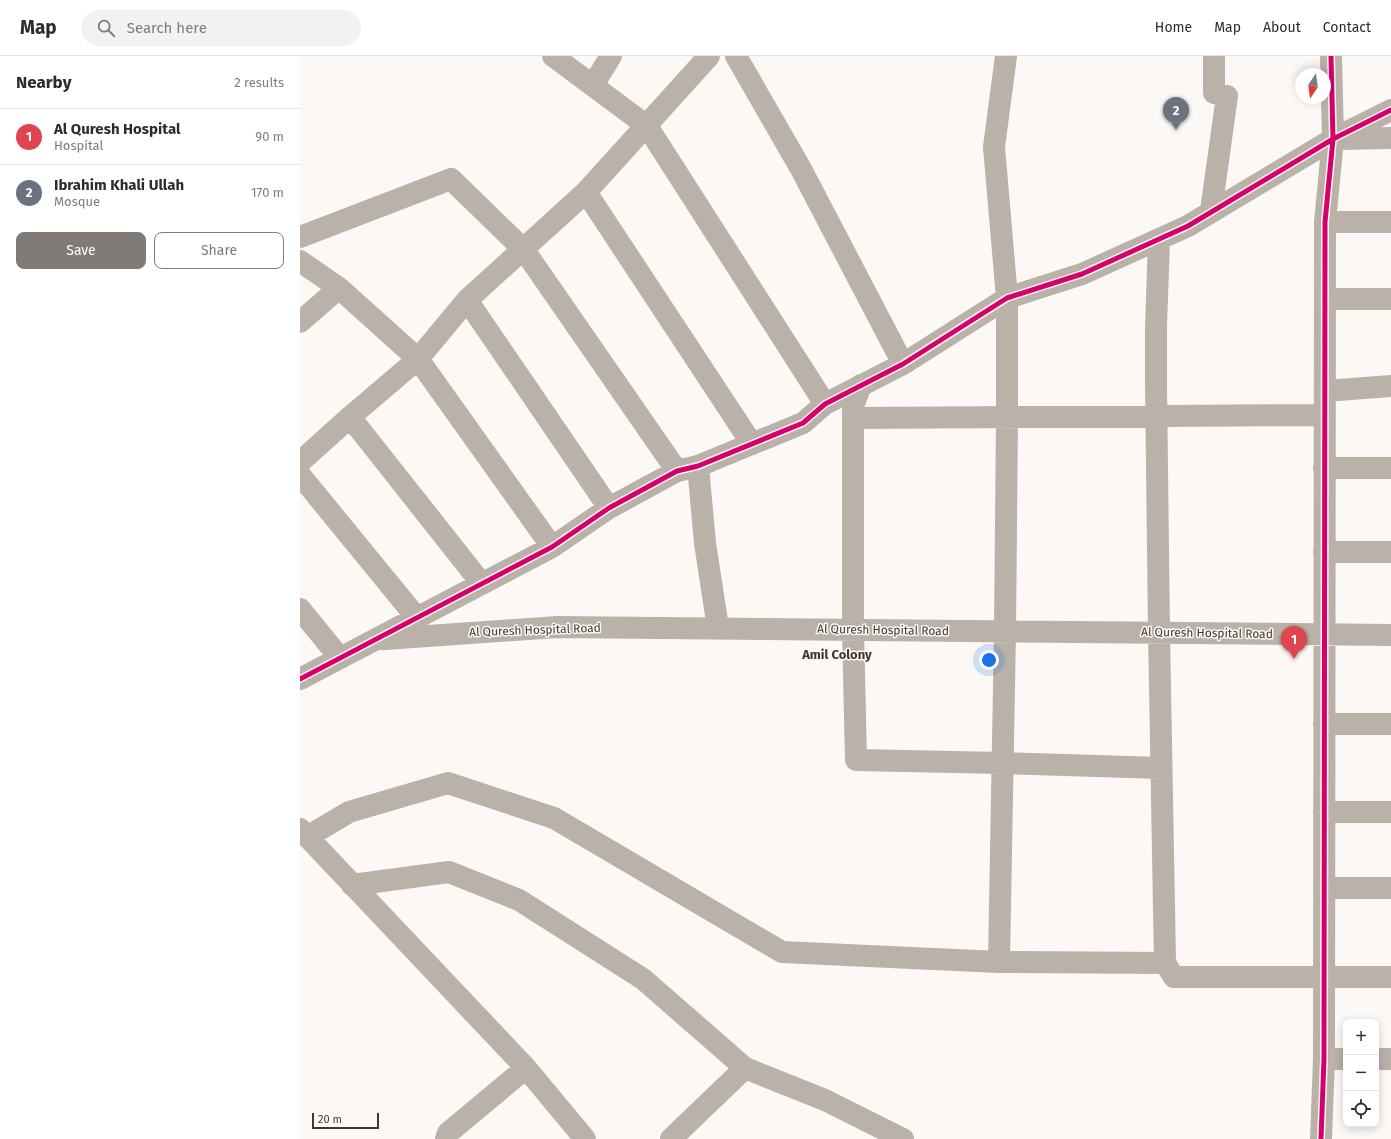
<!DOCTYPE html>
<html lang="en">
<head>
<meta charset="utf-8">
<style>
	body { margin:0; font-family:"Fira Sans",sans-serif; background:#f2f2f3; color:#2b2b33 }
	.controls { position:absolute; right:12px; bottom:12px; display:grid; overflow:hidden; border-radius:8px; box-shadow:0 2px 10px #0003 }
	.controls button { width:36px; height:36px; display:grid; place-items:center; padding:0; border:0; border-bottom:1px solid #e1e1e2; background:#fff; color:#2b2b33; font:20px sans-serif }
	.compass { position:absolute; left:995px; top:12px; width:36px; height:36px; border-radius:50%; background:#fff; box-shadow:0 2px 10px #0003; rotate:193deg }
	.scale { position:absolute; left:12px; bottom:10px; width:67px; box-sizing:border-box; padding-left:4px; border:2px solid #3f3834; border-top:0; font-size:11px; line-height:14px; white-space:nowrap; color:#3f3834; -webkit-text-stroke:3px #fef7f3; paint-order:stroke }
	.you { position:absolute; left:689px; top:604px; width:14px; height:14px; margin:-10px; border:3px solid #fff; border-radius:50%; background:#1a73e8; box-shadow:0 0 0 6px #1a73e833 }
	.badge { display:grid; place-items:center; width:26px; height:26px; border-radius:50%; background:#817b78; color:#fff; font-size:13px; font-weight:700 }
	.pin { position:absolute; translate:-50% -33px; filter:drop-shadow(0 1px 2px #0008) }
	.pin::after { content:''; position:absolute; top:21px; width:14px; height:12px; background:inherit; clip-path:polygon(0 0,100% 0,50% 100%) }
	.list { margin:0; padding:0; list-style:none }
	h2 { display:flex; justify-content:space-between; align-items:center; height:52px; margin:0; padding:0 16px; font-size:17px }
	h2 small { font-size:13px; font-weight:400; color:#7c7c81 }
	.list li { display:grid; grid-template-columns:26px 1fr auto; gap:12px; align-items:center; box-sizing:border-box; height:56px; padding:0 16px; border-top:1px solid #e1e1e2 }
	.list b { display:block; font-size:15px; white-space:nowrap }
	.list p { margin:0; font-size:13px; white-space:nowrap; color:#7c7c81 }
	.list em { font-size:13px; font-style:normal; color:#7c7c81 }
	.actions { display:flex; gap:8px; padding:12px 16px }
	.actions a { flex:1; padding:9px 0; border:1px solid #817b78; border-radius:8px; text-align:center; font-size:14px; color:#817b78 }
	.actions .main { background:#817b78; color:#fff }
	.icon { flex:none; width:22px; height:22px; fill:none; stroke:currentColor; stroke-width:2; stroke-linecap:round; stroke-linejoin:round }
	.map { position:relative; flex:none; width:1091px; height:1083px; overflow:hidden }
	header { display:flex; align-items:center; gap:24px; box-sizing:border-box; height:56px; padding:0 20px; background:#fff; border-bottom:1px solid #e1e1e2 }
	header strong { font-size:19px }
	nav { display:flex; gap:22px; margin-inline-start:auto; font-size:14px }
	.search { width:280px; height:36px; background:#f2f2f3; display:flex; align-items:center; gap:10px; box-sizing:border-box; padding:0 14px; border-radius:22px; color:#7c7c81; font-size:15px }
	main { display:flex }
	aside { flex:1; background:#fff }
	.map>svg:first-child { display:block }
	.lines { fill:none; stroke-linecap:round; stroke-linejoin:round }
	.minor { stroke:#bab2a9; stroke-width:22 }
	.cycleway-casing { stroke:#fef7f3; stroke-width:8 }
	.cycleway { stroke:#d6006c; stroke-width:5 }
	.labels { text-anchor:middle; dominant-baseline:central; stroke-width:3; stroke-linejoin:round; paint-order:stroke }
	.street-label { font-size:12px; fill:#3f3834; stroke:#fef7f3 }
	.neighbourhood-label { font-size:13px; font-weight:bold; fill:#3f3834; stroke:#fef7f3 }
</style>
</head>
<body>
<header>
<strong>Map</strong>
<div class="search"><svg class="icon" aria-label="search" viewBox="0 0 24 24"><circle cx="10" cy="10" r="6"/><path d="M15 15l6 6"/></svg>Search here</div>
<nav><a>Home</a><a>Map</a><a>About</a><a>Contact</a></nav>
</header>
<main>
<aside>
<h2>Nearby<small>2 results</small></h2>
<ul class="list">
<li><span class="badge" style="background:#e0444e">1</span><div><b>Al Quresh Hospital</b><p>Hospital</p></div><em>90 m</em></li>
<li><span class="badge" style="background:#6b7280">2</span><div><b>Ibrahim Khali Ullah</b><p>Mosque</p></div><em>170 m</em></li>
</ul>
<div class="actions"><a class="main">Save</a><a>Share</a></div>
</aside>
<div class="map">
<svg width="1091" height="1083" viewBox="0 0 1091 1083">
	<rect width="100%" height="100%" fill="#fbf8f6"/>
	<g class="lines">
		<path class="minor" d="M253 0 347 70 525 348
			M436 0 501 113 603 308
			M293 29 311 0
			M1039 83 1091 82
			M286 136 452 388
			M911 155 927 40 914 37V0
			M1025 166H1091
			M0 181 151 123 224 194 377 415
			M859 184 856 271V329L859 576 865 907 874 921H1091
			M0 205 39 232 118 303 252 491
			M1025 243H1091
			M167 244 309 452
			M0 266 39 232
			M561 329 553 350V574L556 704 702 707 861 712
			M1025 335 1091 330
			M50 361 182 528
			M554 362 1024 359
			M0 406 50 361 118 303 167 244 286 136 409 0
			M398 410 405 487 418 572
			M1024 412H1091
			M0 419 117 562
			M1024 496H1091
			M0 553 40 602
			M85 583 257 571 1091 579
			M0 623 252 491 309 452 377 415 398 410 503 367 525 348 603 308 707 242 782 218 888 170 1033 83 1091 54
			M1024 668H1091
			M1024 756H1091
			M0 773 226 1012 285 1083
			M7 781 49 756 148 727 254 762 482 896 699 906 865 907
			M52 829 149 816 219 844 343 923 445 1012 525 1044 603 1083
			M1024 832H1091
			M699 906 705 575 707 361V242L694 91 706 0
			M1024 1003H1046
			M1076 1003H1091
			M146 1083 148 1077 226 1012
			M371 1083 445 1012
			M1021 1083 1024 1003 1025 166 1033 83 1031 0"/>
		<g class="cycleway-casing">
			<path id="cycleway" d="M0 623 252 491 309 452 377 415 398 410 503 367 525 348 603 308 707 242 782 218 888 170 1033 83 1091 54
				M1021 1083 1024 1003 1025 166 1033 83 1031 0"/>
		</g>
		<use href="#cycleway" class="cycleway"/>
	</g>
	<g class="labels">
		<g class="street-label">
			<text transform="translate(235 574) rotate(-2)">Al Quresh Hospital Road</text>
			<text transform="translate(583 574) rotate(1)">Al Quresh Hospital Road</text>
			<text transform="translate(907 577) rotate(1)">Al Quresh Hospital Road</text>
		</g>
		<g class="neighbourhood-label">
			<text x="537" y="598">Amil Colony</text>
		</g>
	</g>
</svg>
<div class="controls">
<button>+</button>
<button>−</button>
<button><svg class="icon" aria-label="locate" viewBox="0 0 24 24"><circle cx="12" cy="12" r="6"/><path d="M12 2v4M12 18v4M2 12h4M18 12h4"/></svg></button>
</div>
<svg class="compass" viewBox="-18 -18 36 36"><path d="M0-13l5 13h-10z" fill="#e53935"/><path d="M0 13l5-13h-10z" fill="#7c7c81"/></svg>
<div class="scale">20 m</div>
<div class="you"></div>
<div class="pin badge" style="left:994px;top:603px;background:#e0444e">1</div>
<div class="pin badge" style="left:876px;top:74px;background:#6b7280">2</div>
</div>
</main>
</body>
</html>
